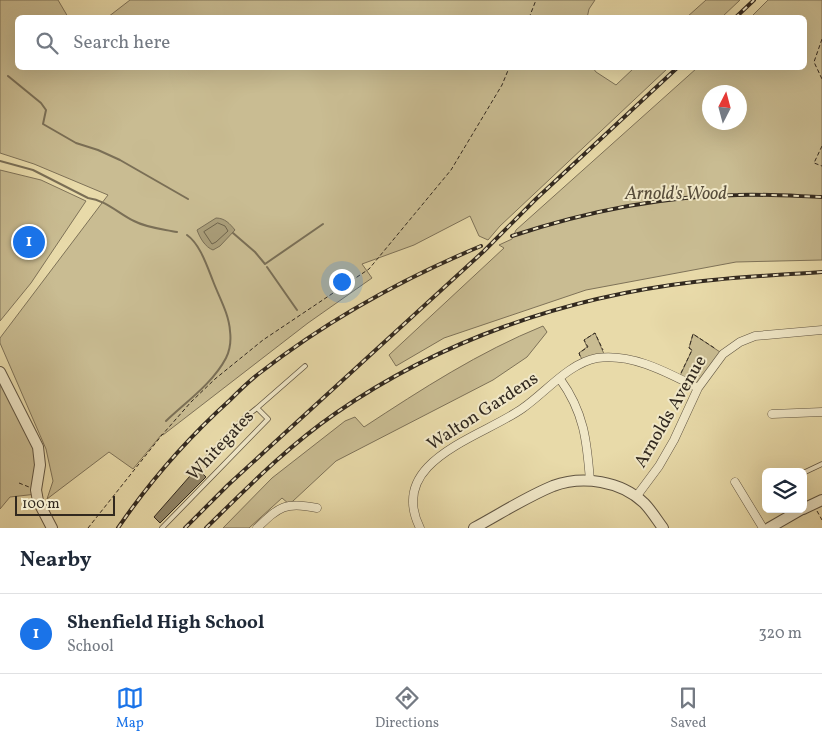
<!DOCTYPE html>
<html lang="en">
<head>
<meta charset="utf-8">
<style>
	body { margin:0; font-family:Vollkorn,serif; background:#f6f6f7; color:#1f2937 }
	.controls { position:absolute; right:15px; bottom:15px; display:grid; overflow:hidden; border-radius:8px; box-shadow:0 5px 20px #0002 }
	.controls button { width:45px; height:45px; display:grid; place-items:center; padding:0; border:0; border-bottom:1px solid #e0e1e3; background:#fff; color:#1f2937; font:25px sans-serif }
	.compass { position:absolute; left:702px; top:85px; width:45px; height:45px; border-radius:50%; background:#fff; box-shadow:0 5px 20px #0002; rotate:6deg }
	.scale { position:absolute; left:15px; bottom:12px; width:100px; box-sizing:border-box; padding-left:5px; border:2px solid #32291f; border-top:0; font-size:14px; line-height:18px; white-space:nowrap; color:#32291f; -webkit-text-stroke:4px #f0e7c7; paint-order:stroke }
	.you { position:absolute; left:341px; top:281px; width:18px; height:18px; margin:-12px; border:4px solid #fff; border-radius:50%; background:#1a73e8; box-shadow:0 0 0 8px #1a73e833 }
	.badge { display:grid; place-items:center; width:32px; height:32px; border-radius:50%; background:#1a73e8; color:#fff; font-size:16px; font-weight:700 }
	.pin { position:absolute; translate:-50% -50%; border:2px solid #fff; box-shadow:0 1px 5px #0006 }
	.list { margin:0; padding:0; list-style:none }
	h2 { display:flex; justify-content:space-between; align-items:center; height:65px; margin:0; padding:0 20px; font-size:21px }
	h2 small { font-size:16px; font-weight:400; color:#747a83 }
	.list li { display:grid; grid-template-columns:32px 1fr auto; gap:15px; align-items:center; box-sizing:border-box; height:80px; padding:0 20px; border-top:1px solid #e0e1e3 }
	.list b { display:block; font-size:19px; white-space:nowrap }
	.list p { margin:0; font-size:16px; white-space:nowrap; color:#747a83 }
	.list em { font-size:16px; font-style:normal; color:#747a83 }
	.icon { flex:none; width:28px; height:28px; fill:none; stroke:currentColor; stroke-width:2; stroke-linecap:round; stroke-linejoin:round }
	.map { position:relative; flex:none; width:822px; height:528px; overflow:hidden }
	.search { position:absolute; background:#fff; box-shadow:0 5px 20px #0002; left:15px; right:15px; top:15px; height:55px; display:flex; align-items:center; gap:12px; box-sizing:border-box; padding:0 18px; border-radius:8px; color:#747a83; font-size:19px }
	.sheet { height:145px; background:#fff }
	nav { display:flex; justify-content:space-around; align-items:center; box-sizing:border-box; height:70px; border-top:1px solid #e0e1e3; background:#fff; font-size:14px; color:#747a83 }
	nav a { display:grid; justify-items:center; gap:2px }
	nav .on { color:#1a73e8 }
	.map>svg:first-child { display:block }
	.green { fill:#c9bc92; stroke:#7e7258; fill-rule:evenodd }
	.water { fill:#aa9e7a; stroke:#7a6f56 }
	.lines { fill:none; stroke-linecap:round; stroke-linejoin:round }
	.shore { stroke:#6e644c; stroke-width:1 }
	.stream { stroke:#7a6f56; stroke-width:2 }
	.building { fill:#918567; stroke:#32291f }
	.service-casing { stroke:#605542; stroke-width:5.5 }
	.minor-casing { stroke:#605542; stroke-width:9 }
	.tertiary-casing { stroke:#605542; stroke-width:12 }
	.path { stroke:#32291f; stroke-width:1; stroke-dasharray:4 2.5; stroke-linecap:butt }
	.service { stroke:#f0e7c7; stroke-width:4 }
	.minor { stroke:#f0e7c7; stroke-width:8 }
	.tertiary { stroke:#f0e7c7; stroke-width:10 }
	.rail-casing { stroke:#32291f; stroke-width:4 }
	.rail { stroke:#f0e7c7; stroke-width:2; stroke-dasharray:5.5; stroke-linecap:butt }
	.labels { text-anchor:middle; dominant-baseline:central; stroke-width:4; stroke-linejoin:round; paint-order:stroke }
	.park-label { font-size:18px; font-style:italic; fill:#584e3c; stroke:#f0e7c7 }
	.street-label { font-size:18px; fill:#32291f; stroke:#f0e7c7 }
</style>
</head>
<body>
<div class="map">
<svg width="822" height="528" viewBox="0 0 822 528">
	<rect width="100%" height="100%" fill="#e8daa9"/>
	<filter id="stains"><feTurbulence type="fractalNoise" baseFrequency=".004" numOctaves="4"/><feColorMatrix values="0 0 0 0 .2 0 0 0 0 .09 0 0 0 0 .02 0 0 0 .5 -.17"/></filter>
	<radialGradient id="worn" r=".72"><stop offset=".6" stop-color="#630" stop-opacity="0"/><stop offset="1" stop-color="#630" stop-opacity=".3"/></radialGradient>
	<path class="green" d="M0 0H58L68 17 18 18V68H593L596 72 616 85 634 68H668L500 226 488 240 479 236 470 216 414 245 362 264 372 278 308 323 163 435 162 434 133 469 109 452 47 499 53 481 46 449 0 343V338L108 195 34 164 0 153Z
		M130 0H595L589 9 587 18 108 17Z
		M706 0H740L722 17H687Z
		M768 0H822V260L736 262 586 290 444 338 396 366 389 355 504 248 499 245 512 239 516 230 697 68H804V18L751 17ZM710 92H740V122H710Z
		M0 170 41 180 86 201 31 283 0 321Z
		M543 326 547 332 527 357 493 380 336 461 293 501 289 504 282 498 249 528H223L272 478 345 421 355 417 364 427C422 389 479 352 543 326Z
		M595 333 604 354 605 358 583 362 579 353 587 347 584 340Z
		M693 334 723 354 698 388 679 378 692 350 689 348Z
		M0 372 35 440 37 494 10 497 0 509Z"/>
	<path class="water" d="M216 218C225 218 230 224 235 230L220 246 213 250C205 247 200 238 197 230Z"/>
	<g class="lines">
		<path class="shore" d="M218 223 225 226 228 231 216 242 212 244 204 232Z"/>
		<path class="stream" d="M8 76 41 103 46 110 43 124 76 143 98 150 120 160 188 199
			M0 161 33 170 88 198C106 200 119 214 134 221 147 228 163 229 177 232
			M233 233 255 252 265 264 323 224
			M267 267 297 310
			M166 421C186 402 213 383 226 358 230 350 231 339 230 331 229 314 219 297 213 281 207 266 200 244 187 235"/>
	</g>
	<path class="building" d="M197 468 206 477 160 523 154 517Z"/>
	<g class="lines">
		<g class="service-casing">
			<path id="service" d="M205 460 242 420 257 408
				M803 473 822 464
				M162 528 268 419 257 408 305 366"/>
		</g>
		<g class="minor-casing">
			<path id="minor" d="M560 379C584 412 587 441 590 481
				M772 414 822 412
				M735 482 763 528
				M636 497 659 466 674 440 698 388 723 354 740 342 755 336 822 330
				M257 528C279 507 285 501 317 508
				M420 528C386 460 483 437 523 408 546 392 569 363 597 358 633 353 668 373 698 388"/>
		</g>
		<g class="tertiary-casing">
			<path id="tertiary" d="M0 372 38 447 40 465 36 490 38 501 52 528
				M803 509 822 500
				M474 528C500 514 526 497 553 486 583 475 621 481 644 503 651 510 657 520 663 528
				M769 528 802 509"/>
		</g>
		<path class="path" d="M529 18 536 0
			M822 39 814 62 822 79
			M822 146 814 163 822 166
			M580 356 579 353 588 347 584 340 595 333 603 350
			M681 373 692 350 689 348 693 334 716 349
			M19 483 29 487
			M817 511 822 520
			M88 528 162 435 191 402 215 379 263 340 369 269 451 170 502 85 509 68"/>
		<use href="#service" class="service"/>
		<use href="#minor" class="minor"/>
		<use href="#tertiary" class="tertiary"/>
		<g class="rail-casing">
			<path id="rail" d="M735 18 754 0
				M512 236C585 212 661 196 738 195 766 194 794 196 822 197
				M118 528C150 481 188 438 230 400 240 390 250 380 261 372 328 320 402 279 481 246
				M185 528 228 485 484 251 536 199 677 68
				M206 528C247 488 288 446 336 413 441 340 567 297 694 282 736 277 779 275 822 272"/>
		</g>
		<use href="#rail" class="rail"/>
	</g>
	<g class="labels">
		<g class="park-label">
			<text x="676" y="194">Arnold's Wood</text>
		</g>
		<g class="street-label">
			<text transform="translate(483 412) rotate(-33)">Walton Gardens</text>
			<text transform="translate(671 412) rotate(-60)">Arnolds Avenue</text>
			<text transform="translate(221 446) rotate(-47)">Whitegates</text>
		</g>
	</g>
	<rect width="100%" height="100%" filter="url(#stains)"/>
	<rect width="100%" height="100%" fill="url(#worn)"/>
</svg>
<div class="controls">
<button><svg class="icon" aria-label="layers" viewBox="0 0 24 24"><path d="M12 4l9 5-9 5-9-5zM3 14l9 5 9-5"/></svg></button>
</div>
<svg class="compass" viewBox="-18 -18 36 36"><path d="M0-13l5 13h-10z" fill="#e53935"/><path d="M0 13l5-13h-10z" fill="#747a83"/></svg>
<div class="scale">100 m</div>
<div class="you"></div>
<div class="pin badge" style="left:29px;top:242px">1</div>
<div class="search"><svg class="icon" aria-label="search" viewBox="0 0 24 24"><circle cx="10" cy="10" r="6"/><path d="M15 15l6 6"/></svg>Search here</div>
</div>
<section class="sheet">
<h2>Nearby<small></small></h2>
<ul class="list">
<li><span class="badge">1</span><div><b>Shenfield High School</b><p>School</p></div><em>320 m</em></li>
</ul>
</section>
<nav>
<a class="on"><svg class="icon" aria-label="map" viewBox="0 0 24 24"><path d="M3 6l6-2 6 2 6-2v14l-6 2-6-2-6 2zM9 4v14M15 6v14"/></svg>Map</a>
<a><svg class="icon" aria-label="directions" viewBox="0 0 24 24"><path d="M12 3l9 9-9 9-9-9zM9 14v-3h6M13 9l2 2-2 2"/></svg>Directions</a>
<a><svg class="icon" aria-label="saved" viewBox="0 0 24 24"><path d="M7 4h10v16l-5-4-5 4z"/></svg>Saved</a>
</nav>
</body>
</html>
